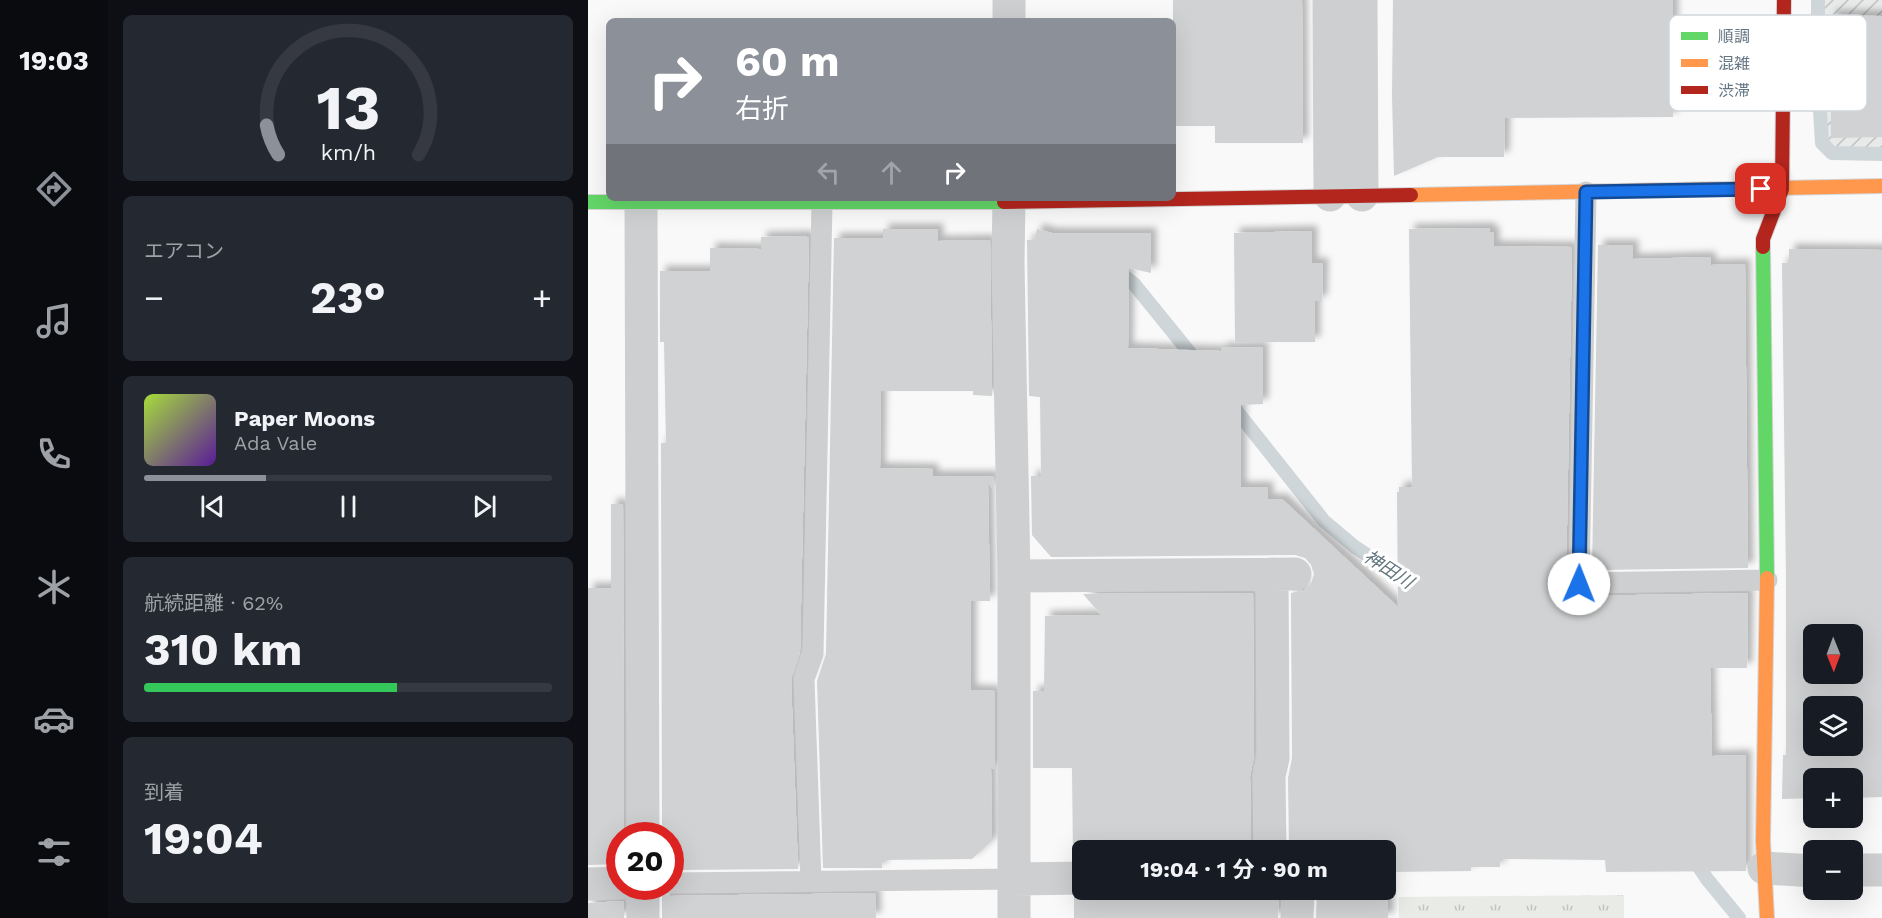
<!DOCTYPE html>
<html lang="ja">
<head>
<meta charset="utf-8">
<style>
	body { margin:0; font-family:"Work Sans","Noto Sans JP",sans-serif; background:#242831; color:#f1f3f6; height:100vh; display:flex; flex-direction:column; font-size:22px; white-space:nowrap }
	* { box-sizing:border-box; margin:0 }
	p { font-size:20px; color:#9ea1a6 }
	.icon { flex:none; width:33px; height:33px; fill:none; stroke:currentColor; stroke-width:2; stroke-linecap:round; stroke-linejoin:round }
	.map { position:relative; flex:1; overflow:hidden }
	.panel { display:flex; flex-direction:column; gap:15px; padding:15px; background:#0d0f14; width:480px }
	.panel>* { flex:none }
	.guide { position:absolute; left:18px; top:18px; width:570px; height:183px; border-radius:9px; box-shadow:0 6px 24px #0002; background:#8c9099; color:#fff; overflow:hidden }
	.needle { width:39px; rotate:179deg }
	.fabs { position:absolute; left:1215px; top:624px; display:grid; gap:12px }
	.fabs a { display:grid; place-items:center; width:60px; height:60px; border-radius:9px; background:#171b24; box-shadow:0 6px 24px #0002; font-size:30px }
	.speed { position:absolute; left:18px; top:822px; display:flex; gap:12px; font-size:30px; font-weight:700; text-align:center }
	.speed>* { display:grid; place-content:center; width:78px; height:78px; border-radius:50%; background:#171b24; box-shadow:0 6px 24px #0002; line-height:1 }
	.speed .limit { border:9px solid #d22; background:#fff; color:#111 }
	.pin { position:absolute; display:grid; place-items:center; width:51px; height:51px; color:#fff; margin:-26px; border-radius:12px; box-shadow:0 3px 9px #0006 }
	.me { position:absolute; width:66px; margin:-33px; rotate:1deg; stroke-linejoin:round; filter:drop-shadow(0 0 4px #0008) }
	.turn { display:flex; align-items:center; gap:21px; height:126px; padding:0 30px; font-size:27px }
	.turn .icon { width:78px; height:78px; stroke-width:2.5 }
	.turn b { display:block; font-size:42px; line-height:51px }
	.lanes { display:flex; align-items:center; height:57px; padding:0 30px; background:#0003; justify-content:center; gap:30px; direction:ltr }
	.lanes .off { opacity:.35 }
	.big { font-size:45px; font-weight:700; line-height:1.1 }
	.panel .card { flex:1; display:flex; flex-direction:column; justify-content:center; gap:9px; min-width:0; padding:0 21px; border-radius:9px; background:#242831 }
	.panel .dial { align-items:center; gap:0 }
	.dial svg { height:156px; overflow:visible; fill:none; stroke:#363941; stroke-width:7; stroke-linecap:round; text-anchor:middle }
	.dial text { fill:#f1f3f6; stroke:none }
	.song { display:flex; align-items:center; gap:18px }
	.cover { width:72px; height:72px; border-radius:9px; background:linear-gradient(135deg,hsl(80 70% 55%),hsl(270 70% 35%)) }
	.played { height:6px; border-radius:3px; background:linear-gradient(90deg,#8c9099 30%,#363941 30%) }
	.keys { display:flex; justify-content:space-around; direction:ltr }
	.heat { display:flex; justify-content:space-between; align-items:center; font-size:33px; direction:ltr }
	.charge { height:9px; border-radius:4px; background:linear-gradient(90deg,#34c759 62%,#363941 0) }
	.trip { position:absolute; left:484px; top:840px; width:324px; height:60px; border-radius:9px; background:#171b24; box-shadow:0 6px 24px #0002; font-weight:700; line-height:60px; text-align:center }
	main { display:flex; flex:1; min-height:0 }
	.menu { display:flex; flex-direction:column; width:108px; justify-content:space-around; align-items:center; background:#090b0e; color:#9ea1a6 }
	.menu .icon { width:42px; height:42px }
	.menu .current { color:#8c9099 }
	.menu b { font-size:27px; color:#f1f3f6 }
	.map>svg:first-child { display:block }
	.industrial { fill:url(#industrial-furrows) }
	.grass { fill:url(#grass-tufts) }
	.lines { fill:none; stroke-linecap:round; stroke-linejoin:round }
	.stream { stroke:#ced6d9; stroke-width:14 }
	.building { fill:#d0d2d3; fill-rule:evenodd; filter:url(#shadow) }
	.fast-casing { stroke:#d5d6d7; stroke-width:16 }
	.slow-casing { stroke:#d5d6d7; stroke-width:16 }
	.jam-casing { stroke:#d5d6d7; stroke-width:16 }
	.lane { stroke:#cecfd0; stroke-width:21 }
	.street { stroke:#cecfd0; stroke-width:33 }
	.fast { stroke:#63d668; stroke-width:14 }
	.slow { stroke:#ff974d; stroke-width:14 }
	.jam { stroke:#b3261e; stroke-width:14 }
	.route-casing { stroke:#114b97; stroke-width:15 }
	.route { stroke:#1a73e8; stroke-width:10 }
	.labels { text-anchor:middle; dominant-baseline:central; stroke-width:6; stroke-linejoin:round; paint-order:stroke }
	.water-label { font-size:18px; font-style:italic; fill:#60757c; stroke:#fff }
	.key { fill:#fff; stroke:#d1d6da; stroke-width:1.5 }
	.key-label { font-size:16px; fill:#657683 }
</style>
</head>
<body>
<main>
<nav class="menu">
<b>19:03</b>
<svg class="icon current" aria-label="directions" viewBox="0 0 24 24"><path d="M12 3l9 9-9 9-9-9zM9 14v-3h6M13 9l2 2-2 2"/></svg>
<svg class="icon" aria-label="music" viewBox="0 0 24 24"><path d="M9 18V5l10-2v13"/><circle cx="6" cy="18" r="3"/><circle cx="16" cy="16" r="3"/></svg>
<svg class="icon" aria-label="phone" viewBox="0 0 24 24"><path d="M5 4h4l2 5-3 2q2 4 5 5l2-3 5 2v4C11 20 4 13 5 4z"/></svg>
<svg class="icon" aria-label="climate" viewBox="0 0 24 24"><path d="M12 3v18M4 7l16 10M4 17L20 7"/></svg>
<svg class="icon" aria-label="car" viewBox="0 0 24 24"><path d="M5 17H2v-5l4-1 3-4h7l3 4 3 1v5h-3M9 17h6M6 11h13"/><circle cx="7" cy="17" r="2"/><circle cx="17" cy="17" r="2"/></svg>
<svg class="icon" aria-label="filters" viewBox="0 0 24 24"><path d="M4 7h16M4 17h16"/><circle cx="9" cy="7" r="2"/><circle cx="15" cy="17" r="2"/></svg>
</nav>
<section class="panel">
<div class="card dial"><svg viewBox="0 0 100 80">
<path d="M14 69A42 42 0 1 1 86 69"/>
<path d="M14 69A42 42 0 0 1 8 54" stroke="#8c9099"/>
<text x="50" y="56" font-size="32" font-weight="700">13</text>
<text x="50" y="72" font-size="11">km/h</text>
</svg></div>
<div class="card"><p>エアコン</p>
<div class="heat"><a>−</a><b class="big">23°</b><a>+</a></div>
</div>
<div class="card">
<div class="song"><i class="cover"></i><div><b>Paper Moons</b><p>Ada Vale</p></div></div>
<div class="played"></div>
<div class="keys"><svg class="icon" aria-label="previous" viewBox="0 0 24 24"><path d="M18 5L8 12l10 7zM5 5v14"/></svg><svg class="icon" aria-label="pause" viewBox="0 0 24 24"><path d="M8 5v14M16 5v14"/></svg><svg class="icon" aria-label="next" viewBox="0 0 24 24"><path d="M6 5l10 7-10 7zM19 5v14"/></svg></div>
</div>
<div class="card"><p>航続距離 · 62%</p><b class="big">310 km</b><div class="charge"></div></div>
<div class="card"><p>到着</p><b class="big">19:04</b></div>
</section>
<div class="map">
<svg width="1294" height="918" viewBox="0 0 1294 918">
	<defs>
		<pattern id="industrial-furrows" width="10" height="10" patternUnits="userSpaceOnUse" patternTransform="scale(1.5)"><rect width="10" height="10" fill="#e8e9e9"/><path d="M-1 1l2-2M0 10L10 0M9 11l2-2" fill="none" stroke="#c0c1c2"/></pattern>
		<pattern id="grass-tufts" width="24" height="20" patternUnits="userSpaceOnUse" patternTransform="scale(1.5)"><rect width="24" height="20" fill="#e8ebe6"/><path d="M3 7l-1-3M5 7V3M7 7l1-3M15 17l-1-3M17 17v-4M19 17l1-3" fill="none" stroke="#c0c3c0"/></pattern>
		<filter id="shadow"><feDropShadow dx="5.5" dy="-5.5" stdDeviation="3" flood-color="#0004"/></filter>
	</defs>
	<rect width="100%" height="100%" fill="#f9f9f9"/>
	<!-- industrial -->
	<path class="industrial" d="M 1237,0 L 1294,0 L 1294,147 L 1249,147 L 1241,141 L 1239,137 Z"/>
	<!-- grass -->
	<path class="grass" d="M 1036,895 L 1036,918 L 811,918 L 811,897 Z"/>
	<g class="lines">
		<!-- stream -->
		<path class="stream" d="M 1230,0 L 1230,77 L 1234,143 L 1244,153 L 1294,154
			M 526,274 L 536,276 L 546,284 L 610,363
			M 643,404 L 736,521 L 767,547 L 825,585
			M 1105,858 L 1119,879 L 1151,918"/>
	</g>
	<!-- building -->
	<path class="building" d="M 585,0 L 714,0 L 715,143 L 627,143 L 627,126 L 585,126 Z
		M 805,0 L 1085,0 L 1085,117 L 917,118 L 916,157 L 850,157 L 806,176 L 804,95 Z
		M 1243,15 L 1294,16 L 1294,137 L 1243,138 Z
		M 902,228 L 902,232 L 906,232 L 906,246 L 984,247 L 978,583 L 980,590 L 985,594 L 991,596 L 1160,593 L 1159,668 L 1122,668 L 1124,756 L 1158,755 L 1158,871 L 1018,872 L 1017,860 L 912,859 L 912,867 L 883,867 L 883,871 L 800,872 L 800,918 L 728,918 L 729,890 L 798,890 L 798,850 L 701,850 L 700,778 L 704,758 L 703,593 L 716,590 L 723,584 L 726,574 L 723,565 L 717,558 L 707,555 L 463,557 L 444,535 L 443,476 L 453,476 L 452,397 L 441,396 L 439,240 L 446,240 L 449,229 L 464,233 L 563,233 L 563,273 L 541,268 L 540,348 L 633,351 L 633,348 L 675,347 L 675,404 L 653,405 L 653,487 L 680,487 L 680,499 L 694,499 L 810,607 L 809,492 L 811,492 L 811,487 L 824,487 L 821,229 Z
		M 295,229 L 350,229 L 350,241 L 402,240 L 404,396 L 385,395 L 385,391 L 293,391 L 292,468 L 345,469 L 345,476 L 405,476 L 406,490 L 400,484 L 402,601 L 383,601 L 383,690 L 407,691 L 407,769 L 403,769 L 404,841 L 384,859 L 294,860 L 294,868 L 235,868 L 229,681 L 238,654 L 246,238 L 295,238 Z
		M 724,231 L 724,263 L 735,263 L 734,301 L 727,301 L 727,342 L 647,342 L 646,233 Z
		M 217,236 L 221,238 L 212,652 L 203,679 L 210,869 L 82,870 L 82,836 L 74,836 L 73,443 L 78,443 L 76,342 L 72,342 L 72,271 L 122,271 L 122,248 L 173,249 L 173,237 Z
		M 1010,245 L 1045,245 L 1045,259 L 1122,257 L 1123,265 L 1157,264 L 1160,568 L 1004,570 Z
		M 1201,249 L 1294,250 L 1294,797 L 1264,798 L 1264,778 L 1226,778 L 1226,798 L 1194,799 L 1195,755 L 1198,755 L 1198,580 L 1194,263 L 1201,263 ZM 1226,634 L 1264,634 L 1264,674 L 1226,674 ZM 1226,706 L 1264,706 L 1264,746 L 1226,746 Z
		M 23,504 L 35,504 L 36,836 L 32,836 L 32,864 L 0,865 L 0,588 L 23,588 Z
		M 665,593 L 666,756 L 662,776 L 663,850 L 495,850 L 495,859 L 485,859 L 484,768 L 445,768 L 445,691 L 456,691 L 457,616 L 513,615 L 495,594 Z
		M 509,890 L 691,890 L 690,918 L 486,918 L 486,897 L 504,894 Z
		M 74,892 L 82,896 L 287,893 L 288,918 L 74,918 Z
		M 36,901 L 36,918 L 0,918 L 0,903 Z"/>
	<g class="lines">
		<defs>
			<path id="fast" d="M 0,202 L 416,202
				M 1175,247 L 1179,578"/>
			<path id="slow" d="M 823,195 L 1294,186
				M 1179,578 L 1175,841 L 1179,918"/>
			<path id="jam" d="M 416,202 L 823,195
				M 1175,247 L 1175,239 L 1194,189 L 1196,0"/>
		</defs>
		<!-- fast casing -->
		<use href="#fast" class="fast-casing"/>
		<!-- slow casing -->
		<use href="#slow" class="slow-casing"/>
		<!-- jam casing -->
		<use href="#jam" class="jam-casing"/>
		<!-- lane -->
		<path class="lane" d="M 998,192 L 991,583 L 1179,580
			M 223,881 L 216,679 L 225,654 L 234,202
			M 82,883 L 427,879"/>
		<!-- street -->
		<path class="street" d="M 421,0 L 421,21
			M 741,0 L 742,195
			M 773,0 L 774,195
			M 421,198 L 420,263 L 426,576 L 426,918
			M 53,202 L 55,836
			M 426,576 L 707,574
			M 682,850 L 681,776 L 685,758 L 684,574
			M 1176,868 L 1226,871
			M 1264,870 L 1294,870
			M 427,879 L 495,878
			M 0,884 L 32,883
			M 55,918 L 55,886
			M 709,918 L 710,890"/>
		<!-- fast -->
		<use href="#fast" class="fast"/>
		<!-- slow -->
		<use href="#slow" class="slow"/>
		<!-- jam -->
		<use href="#jam" class="jam"/>
	</g>
	<g class="lines">
		<defs>
			<path id="route" d="M 991,584 L 998,192 L 1173,189"/>
		</defs>
		<!-- route casing -->
		<use href="#route" class="route-casing"/>
		<!-- route -->
		<use href="#route" class="route"/>
	</g>
	<g class="labels">
		<!-- water labels -->
		<g class="water-label">
			<text transform="translate(801 569) rotate(33)">神田川</text>
		</g>
	</g>
	<!-- legend -->
	<rect x="1081" y="15" width="198" height="96" rx="9" class="key"/>
	<rect x="1093" y="32" width="27" height="8" fill="#63d668"/>
	<rect x="1093" y="59" width="27" height="8" fill="#ff974d"/>
	<rect x="1093" y="86" width="27" height="8" fill="#b3261e"/>
	<g class="key-label">
		<text x="1130" y="42">順調</text>
		<text x="1130" y="69">混雑</text>
		<text x="1130" y="96">渋滞</text>
	</g>
</svg>
<div class="fabs">
<a><svg class="needle" viewBox="-14 -14 28 28"><path d="M0-13l5 13h-10z" fill="#e53935"/><path d="M0 13l5-13h-10z" fill="#9ea1a6"/></svg></a>
<a><svg class="icon" aria-label="layers" viewBox="0 0 24 24"><path d="M12 4l9 5-9 5-9-5zM3 14l9 5 9-5"/></svg></a>
<a>+</a>
<a>−</a>
</div>
<div class="speed"><div class="limit">20</div></div>
<div class="pin" style="left:1173px;top:189px;background:#d93025"><svg class="icon" aria-label="arrive" viewBox="0 0 24 24"><path d="M6 21V4h12l-3 4 3 4H6"/></svg></div>
<svg class="me" style="left:991px;top:584px" viewBox="-20 -20 40 40"><circle r="19" fill="#fff"/><path d="M0-13L10 11 0 6-10 11z" fill="#1a73e8"/></svg>
<div class="trip">19:04 · 1 分 · 90 m</div>
<div class="guide">
<div class="turn"><svg class="icon" aria-label="right" viewBox="0 0 24 24"><path d="M7 20v-9h11M14 6l5 5-5 5"/></svg><div><b>60 m</b>右折</div></div>
<div class="lanes"><svg class="icon off" aria-label="left" viewBox="0 0 24 24"><path d="M17 20v-9H6M10 6l-5 5 5 5"/></svg><svg class="icon off" aria-label="ahead" viewBox="0 0 24 24"><path d="M12 20V5M6 11l6-6 6 6"/></svg><svg class="icon" aria-label="right" viewBox="0 0 24 24"><path d="M7 20v-9h11M14 6l5 5-5 5"/></svg></div>
</div>
</div>
</main>
</body>
</html>
